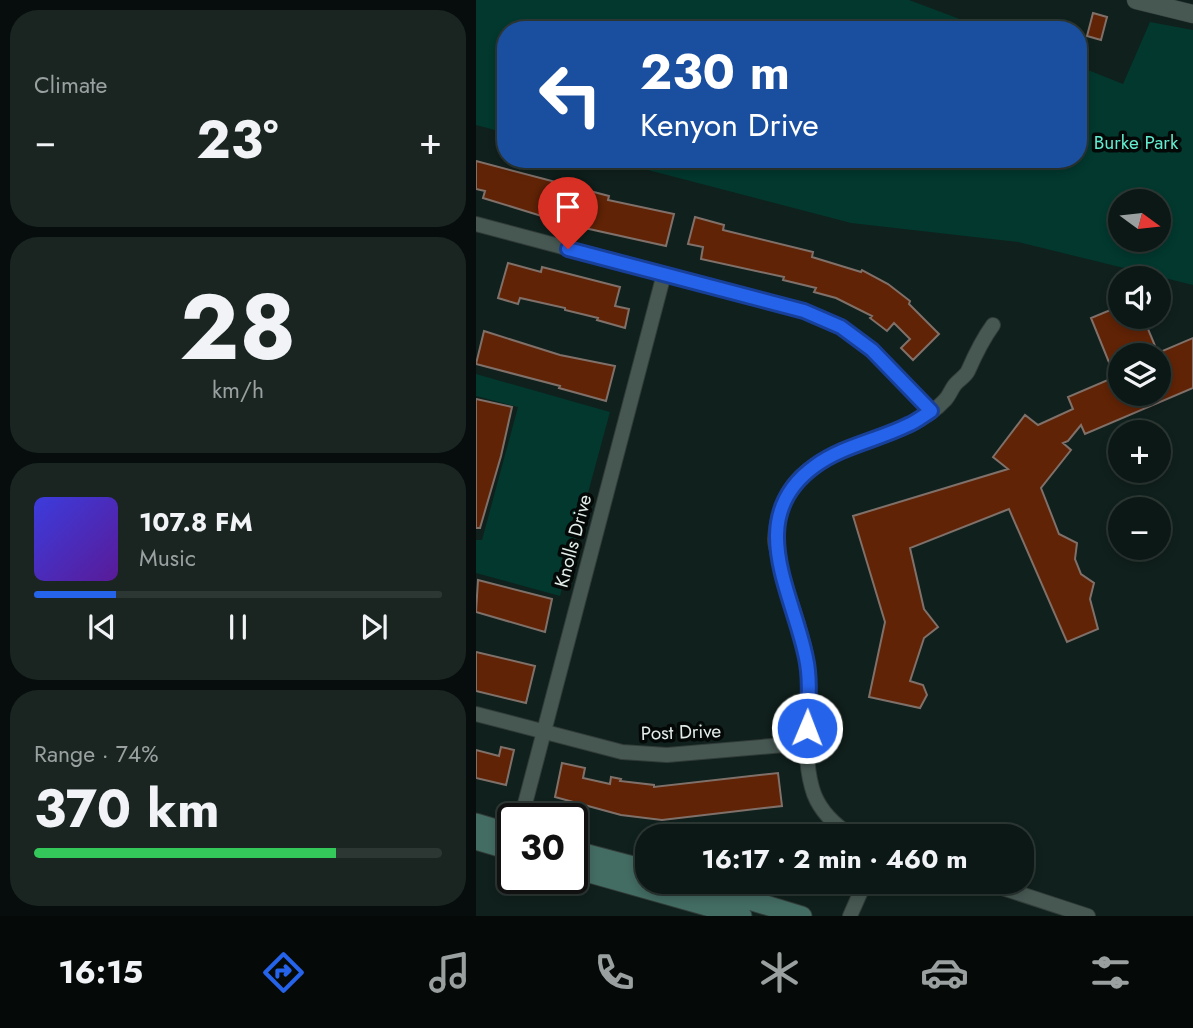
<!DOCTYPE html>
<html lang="en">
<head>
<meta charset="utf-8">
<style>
	body { margin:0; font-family:Jost,sans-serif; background:#1a2522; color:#f1f3f6; height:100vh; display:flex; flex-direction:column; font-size:26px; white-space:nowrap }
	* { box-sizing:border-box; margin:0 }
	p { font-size:23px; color:#9aa0a0 }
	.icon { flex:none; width:38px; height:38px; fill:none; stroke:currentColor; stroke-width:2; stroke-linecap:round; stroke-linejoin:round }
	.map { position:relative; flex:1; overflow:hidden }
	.side { display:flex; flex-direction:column; gap:10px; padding:10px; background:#070d0c; width:476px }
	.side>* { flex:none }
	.top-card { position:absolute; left:21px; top:21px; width:590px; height:147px; border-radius:28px; box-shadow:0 4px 10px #0003,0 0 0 2px #2c3734; background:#1a4fa0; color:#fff; overflow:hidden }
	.needle { width:46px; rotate:105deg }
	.buttons { position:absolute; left:632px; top:189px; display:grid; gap:14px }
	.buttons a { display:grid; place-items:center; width:63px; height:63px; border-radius:50%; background:#0c1815; box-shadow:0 4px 10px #0003,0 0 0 2px #2c3734; font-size:35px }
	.speed { position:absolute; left:21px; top:803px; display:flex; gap:14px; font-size:35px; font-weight:700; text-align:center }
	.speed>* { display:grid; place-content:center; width:91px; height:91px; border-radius:50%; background:#0c1815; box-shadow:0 4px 10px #0003,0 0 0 2px #2c3734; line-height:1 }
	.speed .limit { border:4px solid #111; border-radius:10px; background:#fff; color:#111 }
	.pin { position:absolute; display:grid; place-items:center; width:60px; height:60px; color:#fff; margin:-72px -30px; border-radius:50% 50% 50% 0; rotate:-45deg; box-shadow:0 0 7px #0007 }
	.pin .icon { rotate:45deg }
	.me { position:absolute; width:77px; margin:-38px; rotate:1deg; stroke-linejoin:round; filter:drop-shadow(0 0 5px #0008) }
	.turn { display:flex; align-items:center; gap:24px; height:147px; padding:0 28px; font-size:32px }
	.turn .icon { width:91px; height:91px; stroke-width:2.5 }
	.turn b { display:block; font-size:49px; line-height:60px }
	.big { font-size:52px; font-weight:700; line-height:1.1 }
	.side .card { flex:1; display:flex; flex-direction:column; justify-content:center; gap:10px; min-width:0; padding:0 24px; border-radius:28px; background:#1a2522 }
	.side .dial { align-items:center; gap:0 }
	.dial b { font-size:91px; line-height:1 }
	.song { display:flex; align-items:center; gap:21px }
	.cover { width:84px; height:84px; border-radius:10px; background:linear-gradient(135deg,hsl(240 70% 55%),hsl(270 70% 35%)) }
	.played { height:7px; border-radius:4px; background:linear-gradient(90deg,#2563eb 20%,#2c3734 20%) }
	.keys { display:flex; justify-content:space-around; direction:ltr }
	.heat { display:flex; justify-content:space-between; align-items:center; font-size:38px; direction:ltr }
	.charge { height:10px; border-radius:5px; background:linear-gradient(90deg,#34c759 74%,#2c3734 0) }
	.trip { position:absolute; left:159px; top:824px; width:399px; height:70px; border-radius:28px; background:#0c1815; box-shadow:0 4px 10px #0003,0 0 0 2px #2c3734; font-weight:700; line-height:70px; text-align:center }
	.menu { display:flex; height:112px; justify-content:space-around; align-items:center; background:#050a08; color:#9aa0a0 }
	.menu .icon { width:49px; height:49px }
	.menu .selected { color:#2563eb }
	.menu b { font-size:32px; color:#f1f3f6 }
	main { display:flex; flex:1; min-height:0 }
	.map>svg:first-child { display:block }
	.green { fill:#02382e; fill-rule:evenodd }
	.building { fill:#602306; stroke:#80706a; stroke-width:2; fill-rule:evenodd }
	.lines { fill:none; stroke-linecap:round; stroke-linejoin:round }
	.minor-casing { stroke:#323c39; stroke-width:16 }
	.tertiary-casing { stroke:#323c39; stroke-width:19 }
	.secondary-casing { stroke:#323c39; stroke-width:21 }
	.minor { stroke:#475853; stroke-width:14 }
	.tertiary { stroke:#475853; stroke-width:18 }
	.secondary { stroke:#436c62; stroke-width:19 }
	.route-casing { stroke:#184099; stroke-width:18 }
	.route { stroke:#2563eb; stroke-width:12 }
	.labels { text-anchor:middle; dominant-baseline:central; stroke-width:7; stroke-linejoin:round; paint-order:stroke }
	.park-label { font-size:19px; fill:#63eccf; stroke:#040807 }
	.street-label { font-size:19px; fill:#e3edea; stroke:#040807 }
</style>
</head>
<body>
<main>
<section class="side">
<div class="card"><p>Climate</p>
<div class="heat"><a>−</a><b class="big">23°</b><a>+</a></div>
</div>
<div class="card dial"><b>28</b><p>km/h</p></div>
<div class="card">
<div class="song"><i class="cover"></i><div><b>107.8 FM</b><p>Music</p></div></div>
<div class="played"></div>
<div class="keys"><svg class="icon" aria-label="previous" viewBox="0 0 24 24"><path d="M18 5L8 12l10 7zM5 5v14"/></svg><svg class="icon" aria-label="pause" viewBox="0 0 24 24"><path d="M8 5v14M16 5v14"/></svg><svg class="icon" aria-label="next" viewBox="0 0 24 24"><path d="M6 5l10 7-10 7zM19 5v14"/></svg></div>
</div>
<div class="card"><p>Range · 74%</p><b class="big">370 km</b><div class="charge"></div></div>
</section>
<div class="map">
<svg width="717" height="916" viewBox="0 0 717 916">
	<rect width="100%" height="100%" fill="#10201c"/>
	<!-- green -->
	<path class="green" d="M 0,0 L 433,0 L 513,30 L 30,30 L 30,133 L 0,125 Z
		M 674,22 L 717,30 L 717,285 L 542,242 L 375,223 L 130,159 L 602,159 L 602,66 L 647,84 ZM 644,201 L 682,201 L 682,240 L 644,240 Z
		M 0,374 L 134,412 L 84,596 L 0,573 L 0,540 L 6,540 L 42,407 L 0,396 Z"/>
	<!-- building -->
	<path class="building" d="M 617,13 L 631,17 L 625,40 L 611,36 Z
		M 0,161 L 133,196 L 132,200 L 198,214 L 190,246 L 68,219 L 69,217 L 7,198 L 9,191 L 0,189 Z
		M 219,217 L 248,225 L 247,230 L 337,252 L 336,257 L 385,272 L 386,270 L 412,284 L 434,301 L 433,304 L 463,334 L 437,360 L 425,348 L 434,339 L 418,323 L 411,331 L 394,318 L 396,316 L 360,298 L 338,292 L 340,288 L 307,280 L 308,277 L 225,259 L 227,247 L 212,244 Z
		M 32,263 L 65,272 L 66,267 L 144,287 L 139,306 L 153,309 L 149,328 L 121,320 L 122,318 L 89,310 L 89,308 L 44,298 L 42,304 L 22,298 Z
		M 644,306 L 644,317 L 667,317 L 682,353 L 717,338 L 717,388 L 609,434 L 605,425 L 592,441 L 587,443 L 595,450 L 565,488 L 583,534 L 601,543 L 599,559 L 605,574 L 618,583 L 614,599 L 622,629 L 591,642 L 533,509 L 434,548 L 448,609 L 462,627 L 448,638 L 434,681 L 447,685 L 451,695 L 444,708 L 393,697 L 409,622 L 377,516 L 532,469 L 517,457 L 549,415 L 562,425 L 597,409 L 592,397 L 639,377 L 615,318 ZM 644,355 L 682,355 L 682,394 L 644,394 Z
		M 8,331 L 84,355 L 139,366 L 130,401 L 83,388 L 84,386 L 0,364 Z
		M 0,399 L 36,407 L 25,456 L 4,528 L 0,528 Z
		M 2,580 L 76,599 L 69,632 L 0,612 Z
		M 0,652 L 59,666 L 50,703 L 0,691 Z
		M 25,747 L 38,750 L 30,785 L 0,778 L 0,750 L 23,756 Z
		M 86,763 L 109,768 L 107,778 L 134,784 L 135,777 L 145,779 L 144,781 L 178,785 L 178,787 L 302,773 L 306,806 L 186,820 L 145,815 L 79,797 Z"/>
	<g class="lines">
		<defs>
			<path id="minor" d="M 0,224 L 328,311 L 365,327 L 396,350 L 455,411
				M 0,714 L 146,752 L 191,755 L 331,743
				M 45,819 L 188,274
				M 376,836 C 360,826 345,812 338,794 C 323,751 337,705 331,662 C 326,627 310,594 303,560 C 302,553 299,546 299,539 C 300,522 307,498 318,484 C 355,438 430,443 469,400 C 473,396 475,390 478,386 C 481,381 489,377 492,371 C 499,355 506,340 517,325
				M 508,882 L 612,916
				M 374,916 L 389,882"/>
			<path id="tertiary" d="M 660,0 L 717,14"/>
			<path id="secondary" d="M 0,823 L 37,834
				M 0,840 L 37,851
				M 96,850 L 172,870
				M 96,868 L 266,916
				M 214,882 L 326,916"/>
		</defs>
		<!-- minor casing -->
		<use href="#minor" class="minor-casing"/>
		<!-- tertiary casing -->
		<use href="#tertiary" class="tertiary-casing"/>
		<!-- secondary casing -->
		<use href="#secondary" class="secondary-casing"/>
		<!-- minor -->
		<use href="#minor" class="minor"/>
		<!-- tertiary -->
		<use href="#tertiary" class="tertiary"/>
		<!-- secondary -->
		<use href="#secondary" class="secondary"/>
	</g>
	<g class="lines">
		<defs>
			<path id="route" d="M 92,249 L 328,311 L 365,327 L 396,350 L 455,411 C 447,416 440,422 432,425 C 402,440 366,446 339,466 C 267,518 317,592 330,658 C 335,681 332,705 331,728"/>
		</defs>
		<!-- route casing -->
		<use href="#route" class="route-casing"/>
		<!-- route -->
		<use href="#route" class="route"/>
	</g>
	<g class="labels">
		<!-- park labels -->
		<g class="park-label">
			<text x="660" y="142">Burke Park</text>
		</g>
		<!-- street labels -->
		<g class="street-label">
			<text transform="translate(97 541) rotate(-75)">Knolls Drive</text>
			<text transform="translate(205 732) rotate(-2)">Post Drive</text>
		</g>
	</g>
</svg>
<div class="buttons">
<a><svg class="needle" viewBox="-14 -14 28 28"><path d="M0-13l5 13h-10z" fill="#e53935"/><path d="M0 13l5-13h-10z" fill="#9aa0a0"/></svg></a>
<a><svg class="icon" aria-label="sound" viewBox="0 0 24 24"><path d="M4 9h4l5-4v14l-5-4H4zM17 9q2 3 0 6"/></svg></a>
<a><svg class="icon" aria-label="layers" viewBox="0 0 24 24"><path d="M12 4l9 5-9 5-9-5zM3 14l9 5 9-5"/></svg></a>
<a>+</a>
<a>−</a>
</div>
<div class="speed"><div class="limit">30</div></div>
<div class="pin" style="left:92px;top:249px;background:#d93025"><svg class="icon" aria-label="arrive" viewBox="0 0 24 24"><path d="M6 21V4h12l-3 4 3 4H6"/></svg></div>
<svg class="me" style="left:331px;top:728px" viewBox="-20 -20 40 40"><circle r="17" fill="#2563eb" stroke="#fff" stroke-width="3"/><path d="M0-11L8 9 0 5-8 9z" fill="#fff"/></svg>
<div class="trip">16:17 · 2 min · 460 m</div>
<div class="top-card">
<div class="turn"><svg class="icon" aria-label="left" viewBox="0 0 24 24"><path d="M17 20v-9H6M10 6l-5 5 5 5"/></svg><div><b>230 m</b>Kenyon Drive</div></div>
</div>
</div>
</main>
<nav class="menu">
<b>16:15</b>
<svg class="icon selected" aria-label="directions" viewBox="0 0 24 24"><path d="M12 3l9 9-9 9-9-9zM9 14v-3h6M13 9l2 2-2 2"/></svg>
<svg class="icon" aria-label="music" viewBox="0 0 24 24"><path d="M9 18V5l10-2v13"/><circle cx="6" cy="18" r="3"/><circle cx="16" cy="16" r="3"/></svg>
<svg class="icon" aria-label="phone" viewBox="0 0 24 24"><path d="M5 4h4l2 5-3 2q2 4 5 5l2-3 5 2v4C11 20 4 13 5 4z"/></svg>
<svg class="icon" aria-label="climate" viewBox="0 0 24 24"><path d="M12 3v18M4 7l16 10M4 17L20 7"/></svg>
<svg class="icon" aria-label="car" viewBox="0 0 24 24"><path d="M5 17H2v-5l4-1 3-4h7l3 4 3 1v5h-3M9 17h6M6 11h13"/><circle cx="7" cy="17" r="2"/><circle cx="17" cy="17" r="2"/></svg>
<svg class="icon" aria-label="filters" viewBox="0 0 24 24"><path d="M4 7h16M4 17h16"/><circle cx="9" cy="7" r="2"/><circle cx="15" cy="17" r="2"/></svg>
</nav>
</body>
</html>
